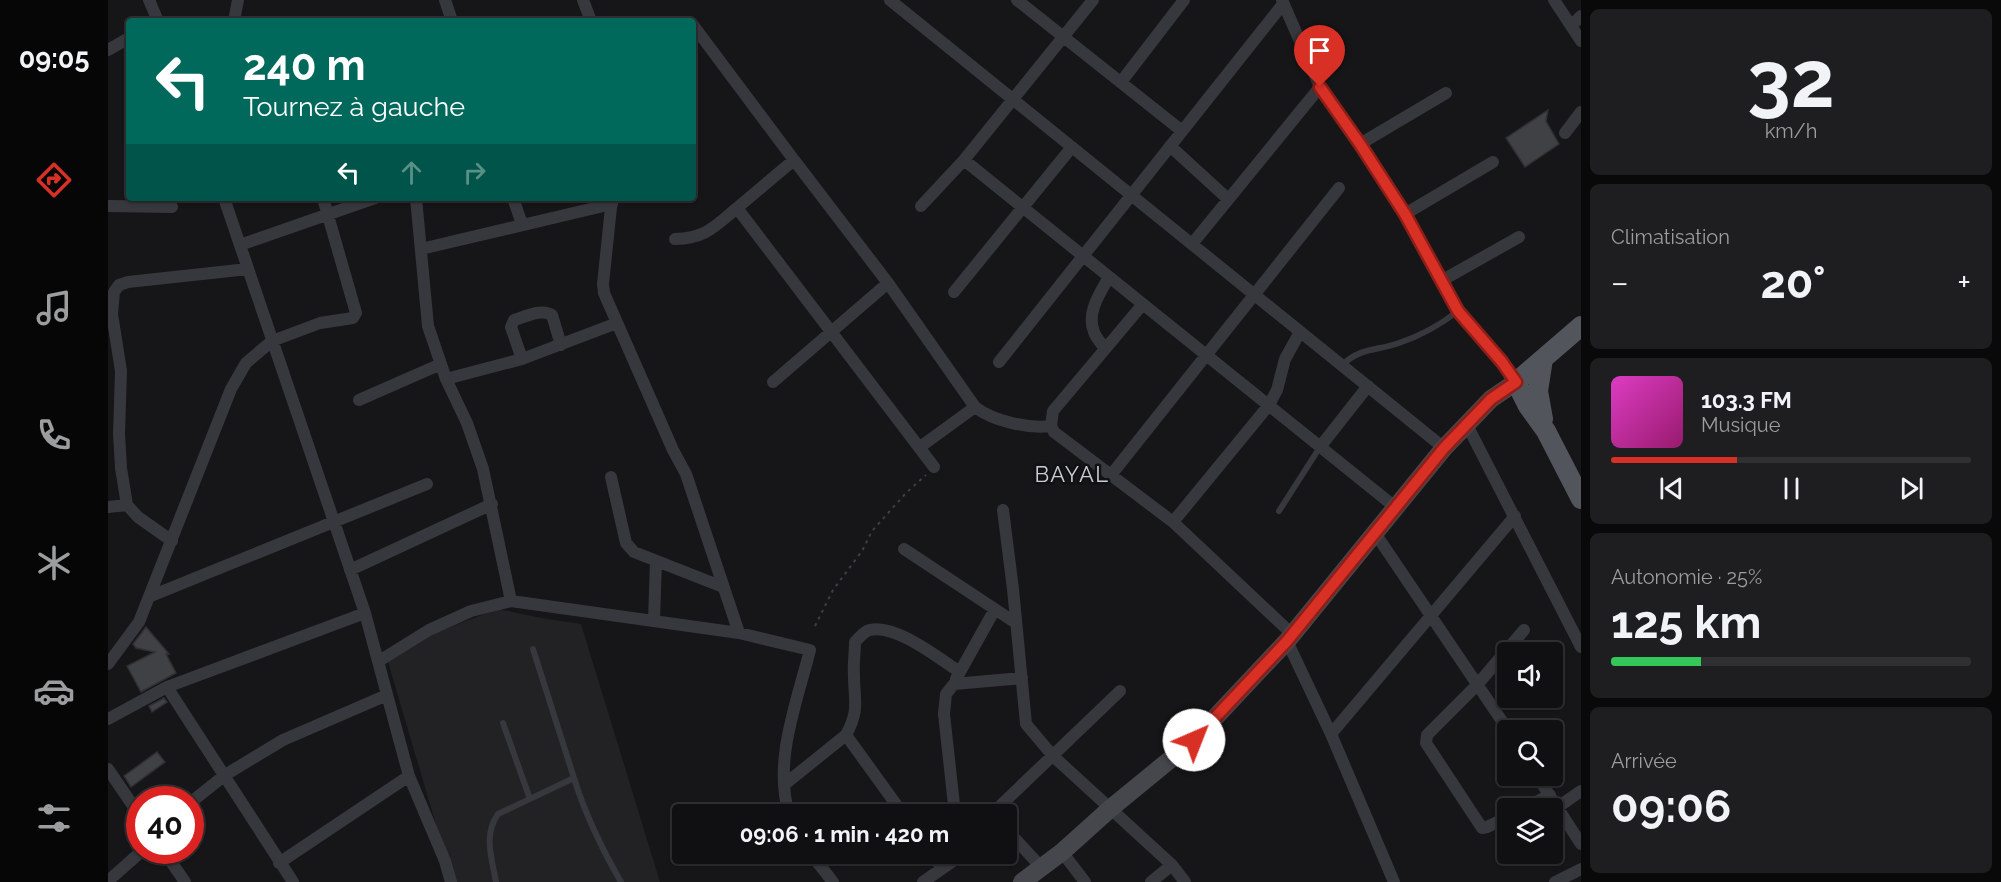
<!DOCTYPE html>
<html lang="fr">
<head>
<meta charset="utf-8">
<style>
	body { margin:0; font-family:Raleway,sans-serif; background:#1e1e20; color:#f1f3f6; height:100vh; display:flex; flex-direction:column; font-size:22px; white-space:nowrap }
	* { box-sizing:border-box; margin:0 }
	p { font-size:20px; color:#9c9d9f }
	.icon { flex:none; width:33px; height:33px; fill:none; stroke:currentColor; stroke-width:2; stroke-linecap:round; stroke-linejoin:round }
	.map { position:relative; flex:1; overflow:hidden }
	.panel { display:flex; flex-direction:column; gap:9px; padding:9px; background:#09090a; width:420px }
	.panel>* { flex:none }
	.top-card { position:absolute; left:18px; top:18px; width:570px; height:183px; border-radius:6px; box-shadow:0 2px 4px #0004,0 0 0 2px #303032; background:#00695c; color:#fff; overflow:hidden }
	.buttons { position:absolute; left:1389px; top:642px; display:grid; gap:12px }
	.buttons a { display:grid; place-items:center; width:66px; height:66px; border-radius:6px; background:#101012; box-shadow:0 2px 4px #0004,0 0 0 2px #303032; font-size:30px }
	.speed { position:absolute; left:18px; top:786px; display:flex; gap:12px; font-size:30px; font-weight:700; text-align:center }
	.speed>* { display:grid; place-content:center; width:78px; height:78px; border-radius:50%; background:#101012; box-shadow:0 2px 4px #0004,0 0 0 2px #303032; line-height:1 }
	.speed .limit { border:9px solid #d22; background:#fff; color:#111 }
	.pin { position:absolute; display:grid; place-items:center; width:51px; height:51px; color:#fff; margin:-62px -26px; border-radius:50% 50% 50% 0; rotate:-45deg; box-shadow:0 0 6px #0007 }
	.pin .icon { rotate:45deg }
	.me { position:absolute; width:66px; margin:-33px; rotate:44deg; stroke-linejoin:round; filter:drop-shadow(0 0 4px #0008) }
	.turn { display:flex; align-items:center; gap:21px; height:126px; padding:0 18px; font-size:27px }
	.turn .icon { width:78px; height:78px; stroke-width:2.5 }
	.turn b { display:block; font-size:42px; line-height:51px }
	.lanes { display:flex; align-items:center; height:57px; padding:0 18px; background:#0003; justify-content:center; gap:30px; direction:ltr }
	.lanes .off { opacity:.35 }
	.big { font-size:45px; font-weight:700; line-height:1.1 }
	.panel .widget { flex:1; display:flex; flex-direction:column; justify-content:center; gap:9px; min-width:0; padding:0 21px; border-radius:9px; background:#1e1e20 }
	.panel .dial { align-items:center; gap:0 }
	.dial b { font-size:78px; line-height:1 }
	.song { display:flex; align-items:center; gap:18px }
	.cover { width:72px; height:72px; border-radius:9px; background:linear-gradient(135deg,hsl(310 70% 55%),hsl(320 70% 35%)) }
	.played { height:6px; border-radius:3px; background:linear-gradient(90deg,#d93025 35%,#303032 35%) }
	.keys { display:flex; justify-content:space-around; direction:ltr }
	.heat { display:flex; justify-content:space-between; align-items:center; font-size:33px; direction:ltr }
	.charge { height:9px; border-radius:4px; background:linear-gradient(90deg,#34c759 25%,#303032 0) }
	.trip { position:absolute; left:564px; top:804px; width:345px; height:60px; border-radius:6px; background:#101012; box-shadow:0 2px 4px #0004,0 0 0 2px #303032; font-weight:700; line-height:60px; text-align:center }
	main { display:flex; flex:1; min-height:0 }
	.dock { display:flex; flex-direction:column; width:108px; justify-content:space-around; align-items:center; background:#060607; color:#9c9d9f }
	.dock .icon { width:42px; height:42px }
	.dock .selected { color:#d93025 }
	.dock b { font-size:27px; color:#f1f3f6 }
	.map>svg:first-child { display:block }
	.built { fill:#222225 }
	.building { fill:#404145; stroke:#303034; stroke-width:1.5 }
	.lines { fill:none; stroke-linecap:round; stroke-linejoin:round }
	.path { stroke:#3d3f44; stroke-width:2; stroke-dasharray:3 4.5; stroke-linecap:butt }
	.lane { stroke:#37383d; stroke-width:6 }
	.street { stroke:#37383d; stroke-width:12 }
	.secondary { stroke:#45474d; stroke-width:18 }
	.primary { stroke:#53555c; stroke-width:20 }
	.route-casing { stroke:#8d1f18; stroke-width:15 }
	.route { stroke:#d93025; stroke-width:10 }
	.labels { text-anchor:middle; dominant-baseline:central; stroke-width:5; stroke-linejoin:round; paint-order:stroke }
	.neighbourhood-label { font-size:22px; letter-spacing:1.5px; fill:#c9ccd4; stroke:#111113 }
</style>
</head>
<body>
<main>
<nav class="dock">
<b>09:05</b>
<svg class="icon selected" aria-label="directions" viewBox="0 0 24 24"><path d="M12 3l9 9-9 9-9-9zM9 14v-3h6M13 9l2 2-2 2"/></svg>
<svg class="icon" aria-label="music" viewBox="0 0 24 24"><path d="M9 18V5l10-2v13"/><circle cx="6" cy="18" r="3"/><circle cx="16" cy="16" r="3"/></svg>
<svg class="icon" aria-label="phone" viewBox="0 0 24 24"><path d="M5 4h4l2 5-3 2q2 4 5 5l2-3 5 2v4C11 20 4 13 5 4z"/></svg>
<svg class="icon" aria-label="climate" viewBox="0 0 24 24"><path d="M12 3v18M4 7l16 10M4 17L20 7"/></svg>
<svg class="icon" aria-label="car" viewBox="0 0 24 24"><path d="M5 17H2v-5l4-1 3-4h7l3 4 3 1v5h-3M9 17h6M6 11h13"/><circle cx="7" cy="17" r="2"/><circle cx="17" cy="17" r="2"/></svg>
<svg class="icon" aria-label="filters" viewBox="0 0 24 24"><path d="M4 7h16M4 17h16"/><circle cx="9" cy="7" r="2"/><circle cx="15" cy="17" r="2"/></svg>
</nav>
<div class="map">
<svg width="1473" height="882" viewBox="0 0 1473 882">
	<rect width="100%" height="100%" fill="#161618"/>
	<!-- built -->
	<path class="built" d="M 390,609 L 433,618 L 473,624 L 552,882 L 345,882 L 280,662 L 329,632 Z"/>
	<!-- building -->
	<path class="building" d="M 1440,110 L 1438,121 L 1451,144 L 1417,167 L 1398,138 Z
		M 38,627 L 61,654 L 58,654 L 68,673 L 33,692 L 19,666 L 47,652 L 28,648 L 25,644 Z
		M 56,698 L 59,702 L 44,712 L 41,706 Z
		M 49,752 L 57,762 L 23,787 L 16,776 Z"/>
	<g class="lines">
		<!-- path -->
		<path class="path" d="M 707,626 L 725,590 L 754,551 L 764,531 L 798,493 L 818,475"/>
		<!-- lane -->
		<path class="lane" d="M 1234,365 C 1253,347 1269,351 1291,343 C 1312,336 1332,325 1350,311
			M 1171,511 L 1212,447
			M 395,723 L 422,799
			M 466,778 C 477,814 494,849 513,882
			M 388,882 C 384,859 375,835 390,814 L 466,778 L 425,649"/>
		<!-- street -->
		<path class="street" d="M 41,0 L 50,21
			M 337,0 L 344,21
			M 475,0 L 483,21
			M 782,0 L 1336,448
			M 909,0 L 1074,131
			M 1174,0 L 1212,87 L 1252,144 L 1297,214 L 1350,311 L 1394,362 L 1408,382
			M 1446,0 L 1473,41
			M 126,21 L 130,0
			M 585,25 L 686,160
			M 1463,26 L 1473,16
			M 0,50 L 21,38
			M 1013,82 L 1076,0
			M 1457,133 L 1473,112
			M 1252,144 L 1338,93
			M 1062,146 L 1120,199
			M 856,160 L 985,0
			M 116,198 L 257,613 L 301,776 L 337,861 L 343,882
			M 308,198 L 320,326 L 338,379 L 359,423 L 375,469 L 403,601
			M 405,198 L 414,224
			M 504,198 L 495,284 L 496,293 L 565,450 L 578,474 L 631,633
			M 0,206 L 64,207
			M 813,206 L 856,160 L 1287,507
			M 1297,214 L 1385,162
			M 567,239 C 598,238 606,227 629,208
			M 1084,244 L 1212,87
			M 132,245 L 267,198
			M 313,249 L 504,204
			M 1333,281 L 1411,237
			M 846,292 L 964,147
			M 997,349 C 994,344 988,338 986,332 C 978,313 992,293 1001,277
			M 414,359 L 403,327 L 406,320 C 417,317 433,308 444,315 L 453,345
			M 891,362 L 1175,4
			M 338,379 L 414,359 L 509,323
			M 665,382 L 780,283
			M 251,400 L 333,364
			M 1358,423 L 1473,647
			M 943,426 L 945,411 L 1035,304
			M 812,447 L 867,407
			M 1212,447 L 1260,386
			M 826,467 L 629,208 L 686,160 L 780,283 L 867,407 C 885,421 920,429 943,426 L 946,432 L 1065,522 L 1184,634
			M 1003,475 L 1231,188
			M 503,477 L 518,543 L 526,552 L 615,587
			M 0,507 L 19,505
			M 895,510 L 905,589 L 918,724 L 945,756 L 1064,865 L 1077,882
			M 1065,522 L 1161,405 L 1169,390 L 1177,359 L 1192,332
			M 1267,533 L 1400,730
			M 64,541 L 30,517 L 19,505 L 13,468 L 11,434 L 13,371 L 4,314 L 6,292 L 11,285 L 20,282 L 140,269
			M 796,549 L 908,623
			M 242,570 L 384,504
			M 43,596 L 319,484
			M 546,621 L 548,561
			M 1179,641 L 1223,734 L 1286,882
			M 271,661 L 321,630 L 363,611 L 403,601 L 631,633 L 702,650 C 689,702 665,761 681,814
			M 0,664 L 31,622 L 123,389 L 138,363 L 164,341 L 212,323 L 245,318 L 248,313 L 215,198
			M 848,679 L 887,609
			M 59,687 L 185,882
			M 0,719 L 59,687 L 257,613
			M 1223,734 L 1407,516
			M 738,735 L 795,814
			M 0,769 L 32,816
			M 1429,776 L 1473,844
			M 677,784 L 738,735 C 752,709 746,701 746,675 C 745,664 747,653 747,642 C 752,637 756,631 762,630 C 788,624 830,658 852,672
			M 82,803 L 117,775 L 175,740 L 279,695
			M 1450,807 L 1473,791
			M 1416,808 L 1442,795
			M 847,814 L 836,714 L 838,694 L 846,684 L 914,678
			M 889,814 L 892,806 L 1012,691
			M 1400,817 L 1379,827 L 1374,828 L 1318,743 L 1319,735 L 1369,685 L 1416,630
			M 898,829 L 934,868
			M 55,850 L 77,882
			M 954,852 L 977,882
			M 703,854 L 725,882
			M 823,854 L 834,868
			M 171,863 L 301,776
			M 0,881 L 35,850
			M 815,882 L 855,854
			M 1043,882 L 1064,865
			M 1447,882 L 1473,869"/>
		<!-- secondary -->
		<path class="secondary" d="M 914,882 L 954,852 L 1003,808 L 1086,740 L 1179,641 L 1336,448 L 1383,399 L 1408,382"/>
		<!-- primary -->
		<path class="primary" d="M 1473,326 L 1408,382 L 1420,406 L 1438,431 L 1473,499
			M 1435,359 L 1430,391 L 1435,419"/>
	</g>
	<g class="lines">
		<defs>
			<path id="route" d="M 1086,740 L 1179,641 L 1336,448 L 1383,399 L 1408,382 L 1394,362 L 1350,311 L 1297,214 L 1252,144 L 1212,87"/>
		</defs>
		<!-- route casing -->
		<use href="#route" class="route-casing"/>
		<!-- route -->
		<use href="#route" class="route"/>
	</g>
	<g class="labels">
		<!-- neighbourhood labels -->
		<g class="neighbourhood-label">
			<text x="964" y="474">BAYAL</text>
		</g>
	</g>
</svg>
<div class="buttons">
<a><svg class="icon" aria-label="sound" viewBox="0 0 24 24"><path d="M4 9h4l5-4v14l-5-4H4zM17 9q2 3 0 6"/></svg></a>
<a><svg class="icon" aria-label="search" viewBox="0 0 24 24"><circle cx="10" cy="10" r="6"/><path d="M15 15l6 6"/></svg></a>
<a><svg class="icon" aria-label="layers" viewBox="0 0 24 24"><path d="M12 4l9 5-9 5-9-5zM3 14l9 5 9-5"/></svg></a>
</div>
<div class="speed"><div class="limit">40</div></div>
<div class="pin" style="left:1212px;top:87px;background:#d93025"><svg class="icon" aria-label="arrive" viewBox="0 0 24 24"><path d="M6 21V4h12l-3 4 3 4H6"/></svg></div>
<svg class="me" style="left:1086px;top:740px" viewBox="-20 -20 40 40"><circle r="19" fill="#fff"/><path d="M0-13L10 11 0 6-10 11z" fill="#d93025"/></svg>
<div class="trip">09:06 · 1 min · 420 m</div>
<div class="top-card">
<div class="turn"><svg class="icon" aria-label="left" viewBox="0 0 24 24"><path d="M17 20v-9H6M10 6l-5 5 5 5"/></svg><div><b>240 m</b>Tournez à gauche</div></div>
<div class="lanes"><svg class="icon" aria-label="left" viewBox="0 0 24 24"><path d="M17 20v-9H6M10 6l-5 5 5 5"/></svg><svg class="icon off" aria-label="ahead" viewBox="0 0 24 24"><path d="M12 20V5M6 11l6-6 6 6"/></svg><svg class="icon off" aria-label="right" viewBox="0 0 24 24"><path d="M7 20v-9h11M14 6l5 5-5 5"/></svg></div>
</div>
</div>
<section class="panel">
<div class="widget dial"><b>32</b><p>km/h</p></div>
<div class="widget"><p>Climatisation</p>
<div class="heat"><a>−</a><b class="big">20°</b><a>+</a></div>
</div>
<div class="widget">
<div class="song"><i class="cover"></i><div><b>103.3 FM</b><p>Musique</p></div></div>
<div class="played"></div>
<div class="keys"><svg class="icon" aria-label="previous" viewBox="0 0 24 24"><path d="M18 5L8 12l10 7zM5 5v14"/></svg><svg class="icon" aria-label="pause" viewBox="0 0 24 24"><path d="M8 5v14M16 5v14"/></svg><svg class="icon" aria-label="next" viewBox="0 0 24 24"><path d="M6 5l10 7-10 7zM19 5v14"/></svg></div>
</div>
<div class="widget"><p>Autonomie · 25%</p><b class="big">125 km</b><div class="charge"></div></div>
<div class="widget"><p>Arrivée</p><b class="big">09:06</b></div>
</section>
</main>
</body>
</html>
